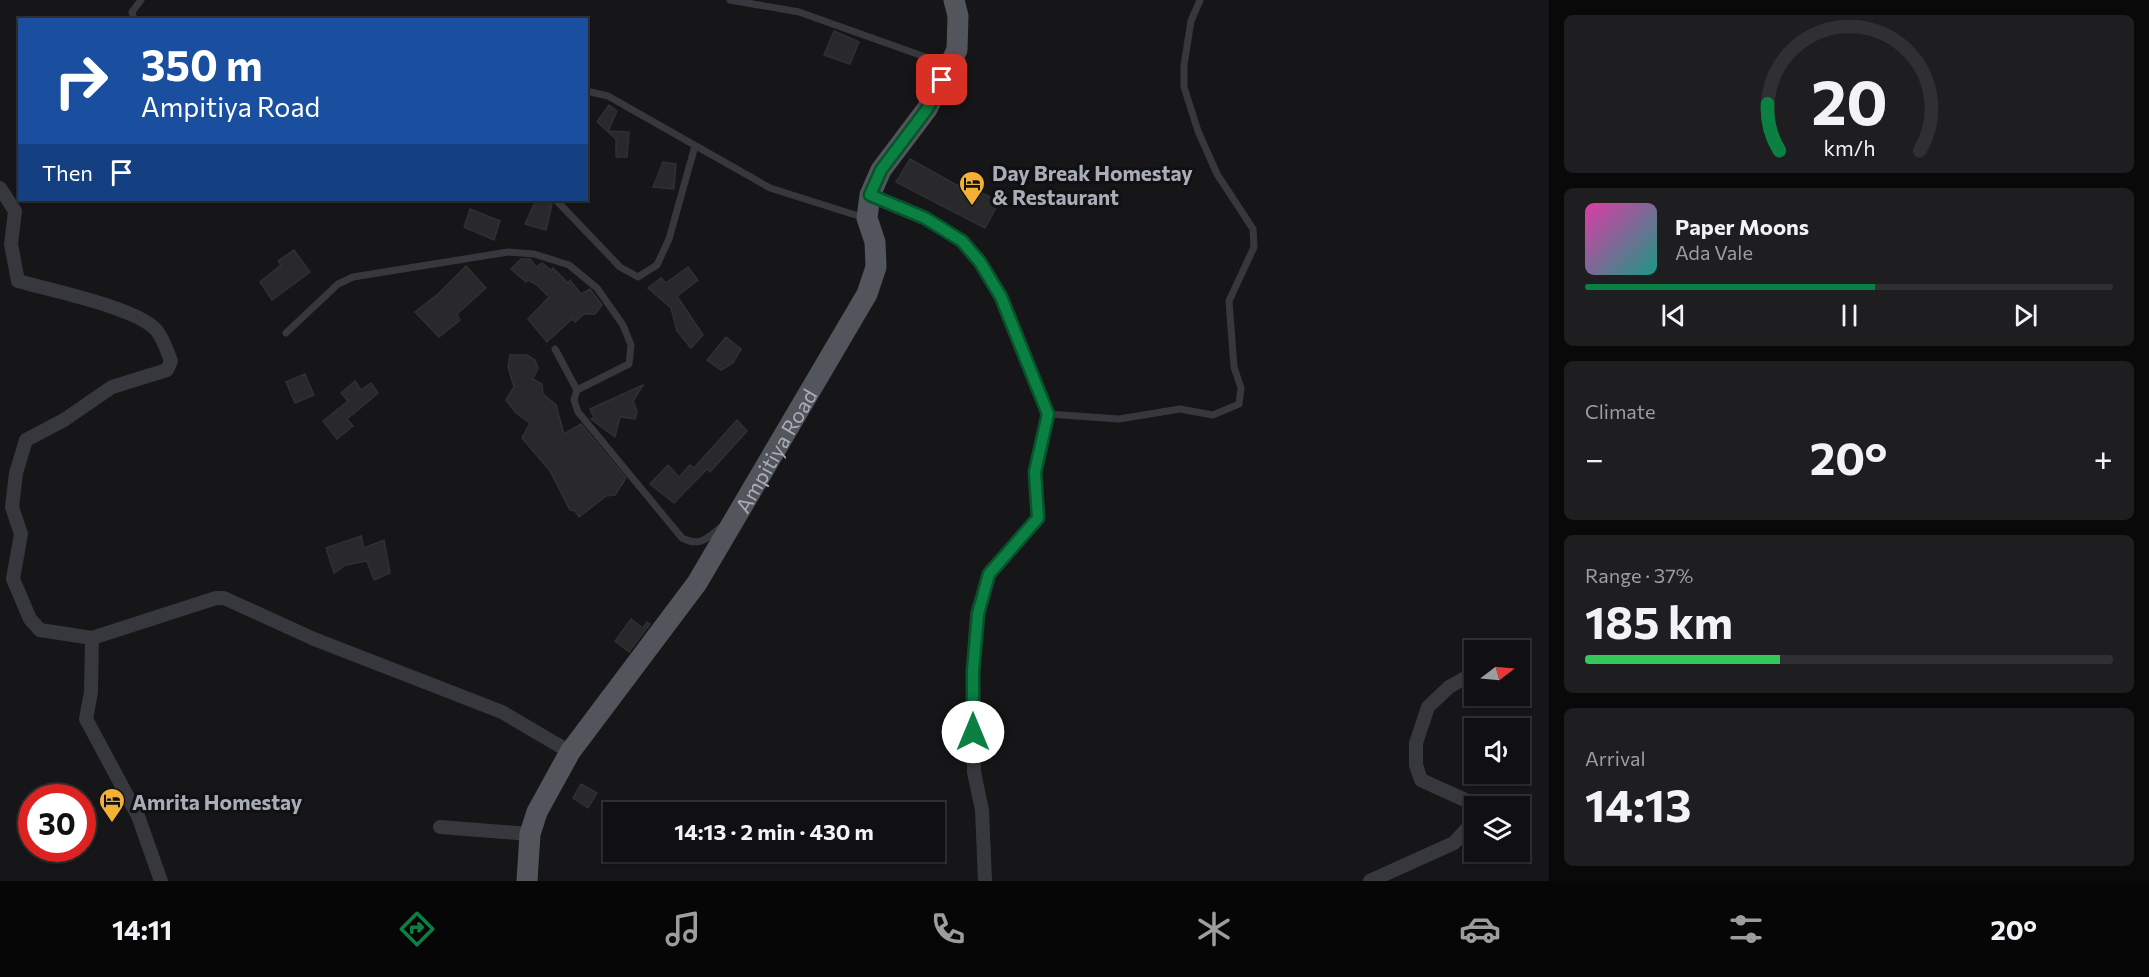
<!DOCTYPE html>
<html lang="en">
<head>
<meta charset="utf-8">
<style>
	body { margin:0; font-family:Commissioner,sans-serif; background:#1e1e20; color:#f1f3f6; height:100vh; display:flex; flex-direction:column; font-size:22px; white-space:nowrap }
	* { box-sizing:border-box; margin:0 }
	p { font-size:20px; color:#9c9d9f }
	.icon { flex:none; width:33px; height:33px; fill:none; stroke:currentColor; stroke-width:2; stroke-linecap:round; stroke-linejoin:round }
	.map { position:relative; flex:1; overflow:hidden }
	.drawer { display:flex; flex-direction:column; gap:15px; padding:15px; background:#09090a; width:600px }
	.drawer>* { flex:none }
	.top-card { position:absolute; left:18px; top:18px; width:570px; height:183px; border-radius:0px; box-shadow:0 2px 4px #0004,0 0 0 2px #303032; background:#1a4fa0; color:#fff; overflow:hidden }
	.needle { width:39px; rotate:74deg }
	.controls { position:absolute; left:1464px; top:640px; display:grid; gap:12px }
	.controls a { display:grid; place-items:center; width:66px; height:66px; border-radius:0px; background:#101012; box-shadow:0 2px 4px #0004,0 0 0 2px #303032; font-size:30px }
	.speed { position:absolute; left:18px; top:784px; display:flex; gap:12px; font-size:30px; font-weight:700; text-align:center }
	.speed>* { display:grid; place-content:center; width:78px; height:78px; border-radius:50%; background:#101012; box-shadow:0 2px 4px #0004,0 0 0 2px #303032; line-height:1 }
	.speed .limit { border:9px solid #d22; background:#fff; color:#111 }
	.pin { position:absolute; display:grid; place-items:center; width:51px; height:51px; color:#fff; margin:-26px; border-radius:12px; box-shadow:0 3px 9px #0006 }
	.me { position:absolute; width:66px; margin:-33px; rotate:0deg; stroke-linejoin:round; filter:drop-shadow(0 0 4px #0008) }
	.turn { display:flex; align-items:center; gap:21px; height:126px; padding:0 24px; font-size:27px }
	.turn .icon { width:78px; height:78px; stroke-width:2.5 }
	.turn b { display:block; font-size:42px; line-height:51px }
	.then { display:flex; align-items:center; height:57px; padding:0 24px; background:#0003; gap:12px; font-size:22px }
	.big { font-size:45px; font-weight:700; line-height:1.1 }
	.drawer .widget { flex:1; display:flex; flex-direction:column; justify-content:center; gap:9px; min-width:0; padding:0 21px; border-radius:9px; background:#1e1e20 }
	.drawer .dial { align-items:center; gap:0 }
	.dial svg { height:156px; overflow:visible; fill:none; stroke:#303032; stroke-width:7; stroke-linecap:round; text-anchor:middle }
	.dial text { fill:#f1f3f6; stroke:none }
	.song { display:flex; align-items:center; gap:18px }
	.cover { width:72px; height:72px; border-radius:9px; background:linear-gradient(135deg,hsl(320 70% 55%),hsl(170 70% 35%)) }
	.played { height:6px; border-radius:3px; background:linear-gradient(90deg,#0b8043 55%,#303032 55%) }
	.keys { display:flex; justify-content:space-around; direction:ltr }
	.heat { display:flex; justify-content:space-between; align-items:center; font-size:33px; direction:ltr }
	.charge { height:9px; border-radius:4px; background:linear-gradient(90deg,#34c759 37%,#303032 0) }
	.trip { position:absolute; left:603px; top:802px; width:342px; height:60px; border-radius:0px; background:#101012; box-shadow:0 2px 4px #0004,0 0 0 2px #303032; font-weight:700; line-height:60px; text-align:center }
	.tabs { display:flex; height:96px; justify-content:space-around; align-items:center; background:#060607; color:#9c9d9f }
	.tabs .icon { width:42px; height:42px }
	.tabs .current { color:#0b8043 }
	.tabs b { font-size:27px; color:#f1f3f6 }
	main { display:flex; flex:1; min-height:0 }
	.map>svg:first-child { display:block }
	.building { fill:#29292c; stroke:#303034; stroke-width:1.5 }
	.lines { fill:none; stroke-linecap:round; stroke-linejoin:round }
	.service { stroke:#37383d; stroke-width:7 }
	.minor { stroke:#37383d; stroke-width:14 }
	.primary { stroke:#53555c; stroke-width:21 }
	.route-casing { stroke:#07532c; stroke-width:15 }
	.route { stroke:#0b8043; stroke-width:10 }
	.labels { text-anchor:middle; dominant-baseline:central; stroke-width:6; stroke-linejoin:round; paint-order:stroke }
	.poi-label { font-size:21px; font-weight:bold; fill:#a8adb8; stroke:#111113; text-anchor:start }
	.street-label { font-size:21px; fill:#a8adb8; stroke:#111113 }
</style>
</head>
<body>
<main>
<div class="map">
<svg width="1549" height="881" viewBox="0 0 1549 881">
	<rect width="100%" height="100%" fill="#161618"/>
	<!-- building -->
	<path class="building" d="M 834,31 L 859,42 L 850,64 L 824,55 Z
		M 609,105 L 617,111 L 608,131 L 629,132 L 627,157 L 616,157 L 616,139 L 597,122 Z
		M 910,159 L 958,186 L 960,181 L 999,202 L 985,228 L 896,182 Z
		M 663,162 L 676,164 L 674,189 L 653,187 Z
		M 536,200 L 552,204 L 546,230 L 525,224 Z
		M 470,209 L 500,221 L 494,240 L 464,227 Z
		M 294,250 L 310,272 L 272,300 L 260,282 L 281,265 L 278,261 Z
		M 521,259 L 530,259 L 536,267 L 542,263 L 551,270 L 553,268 L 568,283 L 570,280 L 581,294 L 590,289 L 602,305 L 595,314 L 584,314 L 575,322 L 572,319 L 547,342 L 528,319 L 549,297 L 537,285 L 528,280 L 526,282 L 511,269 Z
		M 466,266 L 486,288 L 457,314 L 460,320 L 439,337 L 415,312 L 438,294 Z
		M 688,267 L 698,280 L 677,296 L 703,335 L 691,348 L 677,331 L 671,308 L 648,288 L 661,278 L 666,283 Z
		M 726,337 L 741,349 L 733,363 L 721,370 L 707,360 Z
		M 510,355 L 527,355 L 535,360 L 538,368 L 533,379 L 542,384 L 543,394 L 556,405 L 564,434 L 581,424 L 626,478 L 615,495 L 606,496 L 579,517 L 575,511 L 570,510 L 550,471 L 522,438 L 530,423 L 516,413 L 506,400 L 514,387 L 508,367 Z
		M 305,374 L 314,395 L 295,403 L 286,382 Z
		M 355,381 L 361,390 L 371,383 L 378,393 L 347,419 L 353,426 L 337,439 L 323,421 L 348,401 L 341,393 Z
		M 643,385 L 633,401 L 637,411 L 635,419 L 620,417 L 615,437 L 591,419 L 594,418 L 590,409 Z
		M 737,420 L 747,431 L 710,472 L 707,469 L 674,503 L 650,484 L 668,465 L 679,477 L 690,465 L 694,468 Z
		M 361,536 L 364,548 L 384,540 L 390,573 L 374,580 L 367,561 L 346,565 L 334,573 L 326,548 Z
		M 631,619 L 643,628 L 647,622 L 650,624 L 629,652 L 615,641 Z
		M 581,784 L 597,793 L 588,808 L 573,798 Z"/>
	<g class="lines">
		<!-- service -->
		<path class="service" d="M 730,0 L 799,12 L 948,65
			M 134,20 L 132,12 L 141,0
			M 586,91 L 608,96 L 770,188 L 865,218
			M 556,200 L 620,267 L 638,277 L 657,265 L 669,239 L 695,146
			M 286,333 L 338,284 L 353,277 L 508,252 L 534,254 L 569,265 L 597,288 L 623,325 L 631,345 L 629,364 L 577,390 L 574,400 L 578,412 L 682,538 C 700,547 706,539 720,528
			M 555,349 L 577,390
			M 1048,414 L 1119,419 L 1180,409 L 1213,415 L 1239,404 L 1241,388 L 1234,367 L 1229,301 L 1254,247 L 1253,229 L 1217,174 L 1198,131 L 1184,87 L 1184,65 L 1191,21 L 1200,0"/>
		<!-- minor -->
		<path class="minor" d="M 0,188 L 15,211 L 11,244 L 18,281 C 49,290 139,308 157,331 C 164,340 167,351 171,361 L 167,370 L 112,387 L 64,420 L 26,440 L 16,473 L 12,507 L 21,534 L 13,579 L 30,619 L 40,630 L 92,638
			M 870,195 L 925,218 L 962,241 L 980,262 L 1001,296 L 1048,414 L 1035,472 L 1038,518 L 989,574 L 977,614 L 973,671 L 974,772 L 982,810 L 985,881
			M 440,827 L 530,834
			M 161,881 L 138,816 L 86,719 L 91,692 L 92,638 L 216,598 L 224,598 L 314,639 L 502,712 L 570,752
			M 1370,881 L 1454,843 L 1473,822 L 1474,804 L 1421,780 L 1416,765 L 1416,743 L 1428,707 L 1449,687 L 1474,673"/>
		<!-- primary -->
		<path class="primary" id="s1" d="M 527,881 L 530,834 L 537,812 L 570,752 L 697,583 L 867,294 L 876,267 L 875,242 L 867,218 L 870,195 L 881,170 L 927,109 L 957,50 L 958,16 L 954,0"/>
	</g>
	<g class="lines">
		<defs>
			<path id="route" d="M 942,80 L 927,109 L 881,170 L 870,195 L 925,218 L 962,241 L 980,262 L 1001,297 L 1048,414 L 1035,472 L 1038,518 L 989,574 L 978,614 L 973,671 L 973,732"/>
		</defs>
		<!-- route casing -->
		<use href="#route" class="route-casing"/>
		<!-- route -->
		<use href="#route" class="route"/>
	</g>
	<!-- icons -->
	<defs>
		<symbol id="hotel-pin" viewBox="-11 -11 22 30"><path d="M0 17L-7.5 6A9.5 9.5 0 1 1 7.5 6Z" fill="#f2b134" stroke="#111113"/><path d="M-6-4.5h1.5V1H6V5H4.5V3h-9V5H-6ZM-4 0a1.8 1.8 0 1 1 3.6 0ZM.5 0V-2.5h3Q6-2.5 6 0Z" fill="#111"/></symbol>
	</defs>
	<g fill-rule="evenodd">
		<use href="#hotel-pin" x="957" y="169" width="30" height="40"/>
		<use href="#hotel-pin" x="97" y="786" width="30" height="40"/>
	</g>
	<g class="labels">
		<!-- poi labels -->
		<g class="poi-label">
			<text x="992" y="172">Day Break Homestay<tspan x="992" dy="24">&amp; Restaurant</tspan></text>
			<text x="132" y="801">Amrita Homestay</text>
		</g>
		<!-- street labels -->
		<g class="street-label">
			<text stroke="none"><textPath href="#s1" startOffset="504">Ampitiya Road</textPath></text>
		</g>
	</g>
</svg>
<div class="controls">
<a><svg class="needle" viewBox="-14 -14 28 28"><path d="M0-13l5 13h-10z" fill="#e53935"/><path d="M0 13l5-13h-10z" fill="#9c9d9f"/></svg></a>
<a><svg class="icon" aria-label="sound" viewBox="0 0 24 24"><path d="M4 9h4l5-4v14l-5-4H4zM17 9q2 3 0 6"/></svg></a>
<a><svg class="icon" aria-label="layers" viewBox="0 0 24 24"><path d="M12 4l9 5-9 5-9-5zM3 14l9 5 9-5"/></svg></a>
</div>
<div class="speed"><div class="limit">30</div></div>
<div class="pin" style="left:942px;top:80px;background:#d93025"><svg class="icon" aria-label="arrive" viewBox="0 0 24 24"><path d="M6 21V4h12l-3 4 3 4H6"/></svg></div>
<svg class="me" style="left:973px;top:732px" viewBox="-20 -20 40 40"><circle r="19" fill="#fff"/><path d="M0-13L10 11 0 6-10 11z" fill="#0b8043"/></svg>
<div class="trip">14:13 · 2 min · 430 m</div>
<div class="top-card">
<div class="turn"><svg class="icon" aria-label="right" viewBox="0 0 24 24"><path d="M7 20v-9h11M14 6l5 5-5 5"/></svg><div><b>350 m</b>Ampitiya Road</div></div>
<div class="then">Then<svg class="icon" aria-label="arrive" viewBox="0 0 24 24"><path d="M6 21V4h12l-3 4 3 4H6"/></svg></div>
</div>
</div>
<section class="drawer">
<div class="widget dial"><svg viewBox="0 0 100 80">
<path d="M14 69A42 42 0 1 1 86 69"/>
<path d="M14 69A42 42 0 0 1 8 45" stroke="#0b8043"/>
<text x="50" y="56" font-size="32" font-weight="700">20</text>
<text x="50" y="72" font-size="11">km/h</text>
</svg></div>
<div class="widget">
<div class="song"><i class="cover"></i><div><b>Paper Moons</b><p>Ada Vale</p></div></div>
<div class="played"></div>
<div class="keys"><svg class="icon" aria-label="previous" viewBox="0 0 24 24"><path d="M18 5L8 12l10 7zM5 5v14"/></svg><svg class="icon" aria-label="pause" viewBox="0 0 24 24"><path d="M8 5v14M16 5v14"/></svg><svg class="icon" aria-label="next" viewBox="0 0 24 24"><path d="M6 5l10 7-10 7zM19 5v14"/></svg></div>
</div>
<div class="widget"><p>Climate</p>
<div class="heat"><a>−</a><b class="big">20°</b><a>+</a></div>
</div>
<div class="widget"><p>Range · 37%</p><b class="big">185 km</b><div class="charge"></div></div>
<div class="widget"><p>Arrival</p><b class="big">14:13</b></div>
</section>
</main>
<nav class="tabs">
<b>14:11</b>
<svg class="icon current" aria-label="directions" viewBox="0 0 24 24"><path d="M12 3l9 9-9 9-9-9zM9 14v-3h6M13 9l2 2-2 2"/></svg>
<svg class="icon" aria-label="music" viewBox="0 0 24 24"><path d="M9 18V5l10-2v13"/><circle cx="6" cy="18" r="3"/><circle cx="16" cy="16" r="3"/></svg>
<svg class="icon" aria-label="phone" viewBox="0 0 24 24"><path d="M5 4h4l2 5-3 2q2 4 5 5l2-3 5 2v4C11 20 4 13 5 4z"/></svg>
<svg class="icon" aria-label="climate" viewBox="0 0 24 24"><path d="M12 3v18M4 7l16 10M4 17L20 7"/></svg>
<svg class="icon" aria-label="car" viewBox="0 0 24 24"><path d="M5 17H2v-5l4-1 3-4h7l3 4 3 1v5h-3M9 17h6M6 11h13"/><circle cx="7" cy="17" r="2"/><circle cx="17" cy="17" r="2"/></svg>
<svg class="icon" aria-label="filters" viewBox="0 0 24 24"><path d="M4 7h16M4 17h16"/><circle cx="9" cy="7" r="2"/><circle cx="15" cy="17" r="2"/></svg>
<b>20°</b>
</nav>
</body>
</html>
